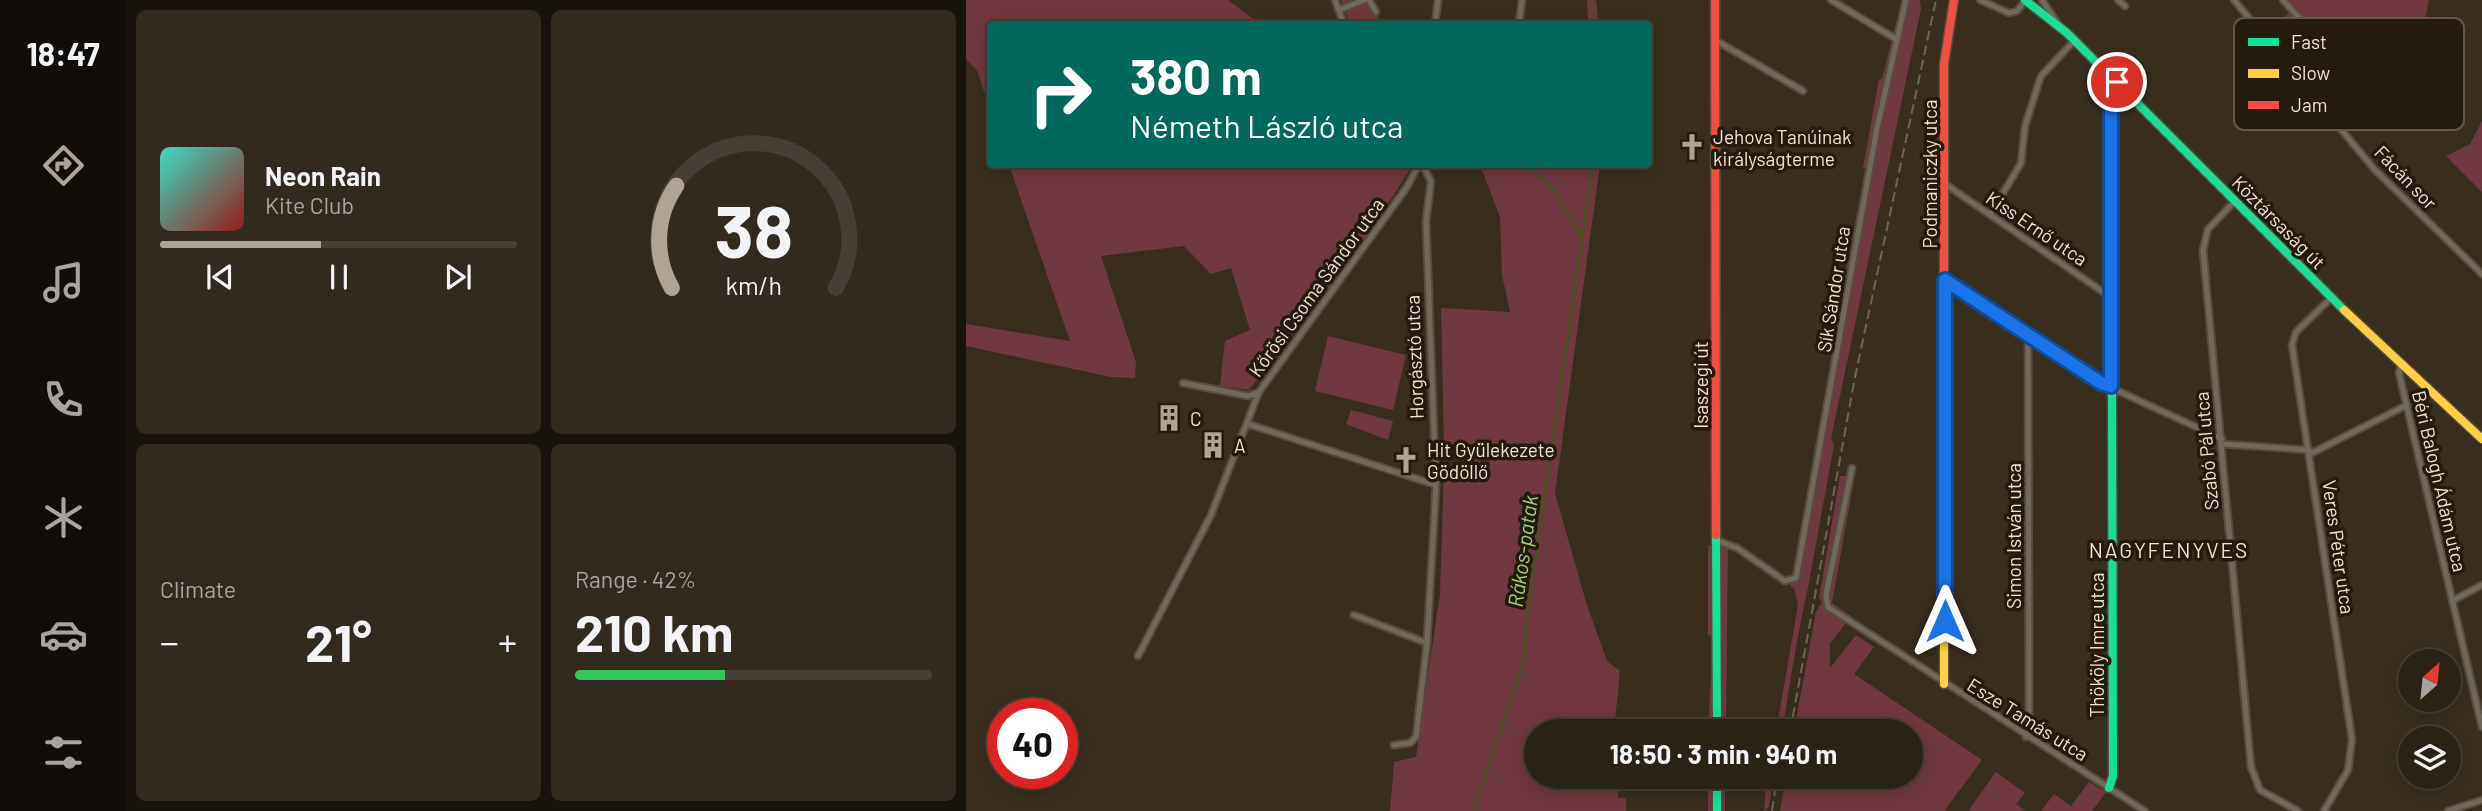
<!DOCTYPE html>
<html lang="en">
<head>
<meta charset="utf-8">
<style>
	body { margin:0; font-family:Barlow,sans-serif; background:#332a1f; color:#f1f3f6; height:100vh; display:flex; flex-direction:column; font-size:26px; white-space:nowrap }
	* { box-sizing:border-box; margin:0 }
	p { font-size:23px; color:#a6a4a1 }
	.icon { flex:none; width:38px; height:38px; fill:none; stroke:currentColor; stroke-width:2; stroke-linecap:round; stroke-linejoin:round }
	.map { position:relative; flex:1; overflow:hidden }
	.details { display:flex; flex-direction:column; gap:10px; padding:10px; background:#18130c; width:840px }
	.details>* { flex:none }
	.guide { position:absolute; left:21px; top:21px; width:665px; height:147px; border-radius:7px; box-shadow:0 4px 18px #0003,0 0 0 2px #473f35; background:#00695c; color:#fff; overflow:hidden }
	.needle { width:46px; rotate:27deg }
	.controls { position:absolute; left:1432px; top:649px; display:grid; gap:14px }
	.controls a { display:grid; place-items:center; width:63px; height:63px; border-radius:50%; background:#2b2216; box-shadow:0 4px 18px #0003,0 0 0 2px #473f35; font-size:35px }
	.speed { position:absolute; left:21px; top:698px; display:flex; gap:14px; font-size:35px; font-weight:700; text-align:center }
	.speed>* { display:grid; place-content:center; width:91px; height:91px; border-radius:50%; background:#2b2216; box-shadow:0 4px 18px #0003,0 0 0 2px #473f35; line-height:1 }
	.speed .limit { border:10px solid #d22; background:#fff; color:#111 }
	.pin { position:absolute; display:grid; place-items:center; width:60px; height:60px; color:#fff; margin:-30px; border:4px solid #fff; border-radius:50%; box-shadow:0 2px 7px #0007 }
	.me { position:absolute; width:77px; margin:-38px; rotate:0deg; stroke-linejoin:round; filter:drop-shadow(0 0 5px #0008) }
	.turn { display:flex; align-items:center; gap:24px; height:147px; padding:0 28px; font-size:32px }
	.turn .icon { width:91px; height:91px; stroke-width:2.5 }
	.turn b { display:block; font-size:49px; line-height:60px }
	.big { font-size:52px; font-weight:700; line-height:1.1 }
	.details .tile { flex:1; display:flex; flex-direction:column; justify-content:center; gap:10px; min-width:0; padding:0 24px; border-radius:10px; background:#332a1f }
	.details .dial { align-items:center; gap:0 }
	.dial svg { height:182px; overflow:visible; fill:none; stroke:#473f35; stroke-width:7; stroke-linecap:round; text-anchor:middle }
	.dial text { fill:#f1f3f6; stroke:none }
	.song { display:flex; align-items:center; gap:21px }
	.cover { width:84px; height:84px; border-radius:10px; background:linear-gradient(135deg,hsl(170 70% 55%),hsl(0 70% 35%)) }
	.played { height:7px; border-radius:4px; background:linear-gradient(90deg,#b1a393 45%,#473f35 45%) }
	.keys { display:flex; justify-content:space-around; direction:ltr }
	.heat { display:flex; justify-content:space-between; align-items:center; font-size:38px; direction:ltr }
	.charge { height:10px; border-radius:5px; background:linear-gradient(90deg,#34c759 42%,#473f35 0) }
	.details .tiles { flex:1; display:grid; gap:10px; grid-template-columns:repeat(2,1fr) }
	.trip { position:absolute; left:558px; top:719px; width:399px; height:70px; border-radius:35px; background:#2b2216; box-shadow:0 4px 18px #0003,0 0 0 2px #473f35; font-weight:700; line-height:70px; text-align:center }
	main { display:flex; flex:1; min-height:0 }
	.menu { display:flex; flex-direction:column; width:126px; justify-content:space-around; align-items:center; background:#110e09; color:#a6a4a1 }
	.menu .icon { width:49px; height:49px }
	.menu .on { color:#b1a393 }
	.menu b { font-size:32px; color:#f1f3f6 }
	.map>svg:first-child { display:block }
	.green { fill:#703840 }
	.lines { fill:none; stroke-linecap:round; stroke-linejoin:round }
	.stream { stroke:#3e5918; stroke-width:2 }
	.street-casing { stroke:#564b3f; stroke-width:9 }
	.fast-casing { stroke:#564b3f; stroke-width:11 }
	.slow-casing { stroke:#564b3f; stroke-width:11 }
	.jam-casing { stroke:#564b3f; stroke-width:11 }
	.street { stroke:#71685b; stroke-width:5 }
	.fast { stroke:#16e098; stroke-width:8 }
	.slow { stroke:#ffcf43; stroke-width:8 }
	.jam { stroke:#f24e42; stroke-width:8 }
	.rail { stroke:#6f655a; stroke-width:2; stroke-dasharray:10 5; stroke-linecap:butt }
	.route-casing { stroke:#114b97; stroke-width:18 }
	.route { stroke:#1a73e8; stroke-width:12 }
	.labels { text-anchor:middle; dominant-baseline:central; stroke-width:7; stroke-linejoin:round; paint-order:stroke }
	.poi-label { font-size:19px; fill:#f1e2d2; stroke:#241a0d; text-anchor:start }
	.street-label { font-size:19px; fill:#f1e2d2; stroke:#241a0d }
	.neighbourhood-label { font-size:21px; letter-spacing:2px; fill:#f1e2d2; stroke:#241a0d }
	.water-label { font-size:21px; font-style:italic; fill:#a4d374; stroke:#241a0d }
	.key { fill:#241a0d; stroke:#625648; stroke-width:2 }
	.key-label { font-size:19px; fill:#f1e2d2 }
</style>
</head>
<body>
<main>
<nav class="menu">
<b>18:47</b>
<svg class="icon on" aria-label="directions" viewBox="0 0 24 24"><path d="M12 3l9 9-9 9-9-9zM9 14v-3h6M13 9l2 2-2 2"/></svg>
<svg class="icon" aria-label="music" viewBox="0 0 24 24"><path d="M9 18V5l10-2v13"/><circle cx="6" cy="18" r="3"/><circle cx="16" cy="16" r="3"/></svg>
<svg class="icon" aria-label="phone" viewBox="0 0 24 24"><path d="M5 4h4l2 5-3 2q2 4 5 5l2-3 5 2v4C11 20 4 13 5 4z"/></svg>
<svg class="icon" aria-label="climate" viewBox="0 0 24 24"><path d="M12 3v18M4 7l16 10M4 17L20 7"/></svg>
<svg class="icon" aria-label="car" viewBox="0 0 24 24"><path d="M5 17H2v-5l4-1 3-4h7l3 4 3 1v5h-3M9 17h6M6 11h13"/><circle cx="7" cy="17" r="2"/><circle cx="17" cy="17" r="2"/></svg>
<svg class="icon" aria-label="filters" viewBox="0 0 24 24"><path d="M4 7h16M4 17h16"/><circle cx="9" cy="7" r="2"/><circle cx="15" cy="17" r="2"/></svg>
</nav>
<section class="details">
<div class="tiles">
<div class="tile">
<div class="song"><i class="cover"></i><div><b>Neon Rain</b><p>Kite Club</p></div></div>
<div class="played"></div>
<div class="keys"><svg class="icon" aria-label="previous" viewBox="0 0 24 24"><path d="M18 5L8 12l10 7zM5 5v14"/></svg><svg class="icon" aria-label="pause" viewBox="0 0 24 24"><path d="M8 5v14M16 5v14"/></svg><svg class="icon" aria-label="next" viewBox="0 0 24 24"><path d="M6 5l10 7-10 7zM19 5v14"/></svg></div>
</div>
<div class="tile dial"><svg viewBox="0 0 100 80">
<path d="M14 69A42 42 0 1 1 86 69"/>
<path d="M14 69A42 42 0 0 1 16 24" stroke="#b1a393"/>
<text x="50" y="56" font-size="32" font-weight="700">38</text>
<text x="50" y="72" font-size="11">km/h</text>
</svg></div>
<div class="tile"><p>Climate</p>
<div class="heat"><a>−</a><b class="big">21°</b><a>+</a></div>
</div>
<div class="tile"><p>Range · 42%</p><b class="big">210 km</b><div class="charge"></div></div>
</div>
</section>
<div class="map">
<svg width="1516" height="811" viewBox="0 0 1516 811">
	<rect width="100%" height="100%" fill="#392e1e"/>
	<!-- green -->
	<path class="green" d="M 0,0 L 262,0 L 294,24 L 24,24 L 24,110 L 11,70 L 0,59 Z
		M 375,0 L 402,0 L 417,24 L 384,24 Z
		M 621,0 L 630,0 L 633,24 L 622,24 Z
		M 936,0 L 954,0 L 955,9 L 865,439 L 868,445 L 841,593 C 831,634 824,686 816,731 L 810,732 L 832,605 L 828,588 L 824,586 L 881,282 L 878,279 L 900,169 L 897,168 L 913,79 L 916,79 Z
		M 1318,0 L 1463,0 L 1439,112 L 1353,17 L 1316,49 L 1301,31 L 1327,10 Z
		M 1516,121 L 1516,192 L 1480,156 L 1504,144 Z
		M 43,165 L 447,165 L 390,253 L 283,390 L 254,386 L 259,341 L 284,330 L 265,268 L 245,274 L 218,246 L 135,256 L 170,362 L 169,378 L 145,377 L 0,346 L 0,324 L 104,341 Z
		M 514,165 L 634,165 L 589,493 L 620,602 L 641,661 L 654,671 L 648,731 L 570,732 L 570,777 L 651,777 L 652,798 L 660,798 L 660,811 L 424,811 L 428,762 L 450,757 L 474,593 L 478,468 L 508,471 L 509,452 L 478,447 L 475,308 L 544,312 L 536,275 L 534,217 Z
		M 362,336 L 440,355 L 427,410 L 349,391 Z
		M 385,410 L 427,421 L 422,440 L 380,424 Z
		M 885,467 L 890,469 L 866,603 L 885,616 L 864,644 L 864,668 L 890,635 L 908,647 L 888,674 L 1016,760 L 978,811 L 814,811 L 820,777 L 945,777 L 945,732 L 913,731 L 902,722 L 895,731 L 828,731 L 850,612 L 856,602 L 853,598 L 874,476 L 882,476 Z
		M 742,545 L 762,546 L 760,731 L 742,731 L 747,636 L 742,635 Z
		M 1030,772 L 1059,793 L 1050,804 L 1059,811 L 1002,811 Z
		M 742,777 L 759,777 L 759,811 L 742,811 Z
		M 801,777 L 808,777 L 803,807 L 798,811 Z
		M 1123,782 L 1140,792 L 1126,811 L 1075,811 L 1088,794 L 1105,806 Z"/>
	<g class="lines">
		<!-- stream -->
		<path class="stream" d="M 626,0 L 629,24
			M 403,6 L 413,24
			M 560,164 L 589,192 L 617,238
			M 508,811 L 558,662 L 561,619 L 627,164"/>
		<defs>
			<path id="street" d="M 369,0 L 378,24
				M 403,0 L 410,12
				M 865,0 L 930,39
				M 1014,0 L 1043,13 L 1051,11 L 1060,0
				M 1076,0 L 1092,24
				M 1152,0 L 1159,6
				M 1268,0 L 1408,169 L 1516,274
				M 1317,0 L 1337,22
				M 373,10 L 398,0
				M 469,24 L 472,0
				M 553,24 L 556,0
				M 749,40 L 837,91
				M 979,184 L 1146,298
				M 1269,201 L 1242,229 L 1237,250 L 1285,767 L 1294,790 L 1332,811
				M 1024,215 L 1055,163 L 1059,126 L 1075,76 L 1109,40
				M 979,280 L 1135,383 L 1256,439
				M 1435,364 L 1433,373 L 1516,727
				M 217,383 L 282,396 L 293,392
				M 282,424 L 470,485
				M 1256,444 L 1343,450
				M 1344,454 L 1441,405
				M 886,468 L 860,595 L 862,607 L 1179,811
				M 750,540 L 771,548 L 819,581 L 830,578 L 911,128 L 940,0
				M 1486,601 L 1516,585
				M 388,615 L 461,643
				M 172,656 L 245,515 L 293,392 L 441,187 L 453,164
				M 1060,737 L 1063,728 L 1062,336
				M 428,745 L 444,743 L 450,737 L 461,643 L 470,485 L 460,221 L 465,181 L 456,164
				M 1358,811 L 1382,770 L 1386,739 L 1326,345 L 1330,332 L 1366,297
				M 1482,811 L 1516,800"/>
			<path id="fast" d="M 1059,0 L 1101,33 L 1378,310
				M 750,535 L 751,732
				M 751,777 L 751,811
				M 1143,788 L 1147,776 L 1146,379"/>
			<path id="slow" d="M 1378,310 L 1516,439
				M 1146,379 L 1145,93 L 1151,82
				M 978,413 L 978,684"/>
			<path id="jam" d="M 749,0 L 750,535
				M 978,413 L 978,64 L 988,0"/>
		</defs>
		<!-- street casing -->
		<use href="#street" class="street-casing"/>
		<!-- fast casing -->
		<use href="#fast" class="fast-casing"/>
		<!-- slow casing -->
		<use href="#slow" class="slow-casing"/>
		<!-- jam casing -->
		<use href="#jam" class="jam-casing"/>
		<!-- street -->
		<use href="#street" class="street"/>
		<!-- fast -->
		<use href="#fast" class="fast"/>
		<!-- slow -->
		<use href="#slow" class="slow"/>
		<!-- jam -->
		<use href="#jam" class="jam"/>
		<!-- rail -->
		<path class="rail" d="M 824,732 L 889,377 L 970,0
			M 806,811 L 811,777"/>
	</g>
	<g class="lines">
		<defs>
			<path id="route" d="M 979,621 L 979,280 L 1135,383 L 1145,386 L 1145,93 L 1151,82"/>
		</defs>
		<!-- route casing -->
		<use href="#route" class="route-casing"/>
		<!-- route -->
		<use href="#route" class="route"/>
	</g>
	<!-- icons -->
	<defs>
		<symbol id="church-bare" viewBox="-9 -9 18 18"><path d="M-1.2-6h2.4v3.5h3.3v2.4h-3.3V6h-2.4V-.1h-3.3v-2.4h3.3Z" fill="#b1a393" stroke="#241a0d" stroke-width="2.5" paint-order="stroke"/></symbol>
		<symbol id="building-bare" viewBox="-9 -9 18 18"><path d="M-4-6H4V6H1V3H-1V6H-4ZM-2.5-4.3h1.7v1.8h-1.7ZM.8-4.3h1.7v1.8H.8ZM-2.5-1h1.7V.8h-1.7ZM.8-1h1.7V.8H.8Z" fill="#b1a393" stroke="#241a0d" stroke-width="2.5" paint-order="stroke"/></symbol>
	</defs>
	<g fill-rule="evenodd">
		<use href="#church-bare" x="707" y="128" width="38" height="38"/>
		<use href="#building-bare" x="184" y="399" width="38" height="38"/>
		<use href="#building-bare" x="228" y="426" width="38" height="38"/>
		<use href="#church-bare" x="421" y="441" width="38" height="38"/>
	</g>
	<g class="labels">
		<!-- poi labels -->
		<g class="poi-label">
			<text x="747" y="136">Jehova Tanúinak<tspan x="747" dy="22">királyságterme</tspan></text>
			<text x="224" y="418">C</text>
			<text x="268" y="445">A</text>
			<text x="461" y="449">Hit Gyülekezete<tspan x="461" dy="22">Gödöllő</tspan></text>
		</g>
		<!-- street labels -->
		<g class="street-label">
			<text transform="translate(963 174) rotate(-90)">Podmaniczky utca</text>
			<text transform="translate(1440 177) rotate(46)">Fácán sor</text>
			<text transform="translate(1313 222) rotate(45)">Köztársaság út</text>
			<text transform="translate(1071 228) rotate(34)">Kiss Ernő utca</text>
			<text transform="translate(350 287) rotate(-54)">Kőrösi Csoma Sándor utca</text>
			<text transform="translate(867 289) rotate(-81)">Sík Sándor utca</text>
			<text transform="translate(448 357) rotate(-92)">Horgásztó utca</text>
			<text transform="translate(734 385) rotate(-90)">Isaszegi út</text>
			<text transform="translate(1240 451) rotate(-95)">Szabó Pál utca</text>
			<text transform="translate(1474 481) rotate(77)">Béri Balogh Ádám utca</text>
			<text transform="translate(1047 536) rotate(-90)">Simon István utca</text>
			<text transform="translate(1373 547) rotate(82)">Veres Péter utca</text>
			<text transform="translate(1130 645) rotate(-90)">Thököly Imre utca</text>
			<text transform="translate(1062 719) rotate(32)">Esze Tamás utca</text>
		</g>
		<!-- neighbourhood labels -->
		<g class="neighbourhood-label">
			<text x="1203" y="549">NAGYFENYVES</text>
		</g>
		<!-- water labels -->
		<g class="water-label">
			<text transform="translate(556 551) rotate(-82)">Rákos-patak</text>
		</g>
	</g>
	<!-- legend -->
	<rect x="1268" y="18" width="230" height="112" rx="10" class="key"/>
	<rect x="1282" y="38" width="31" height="8" fill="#16e098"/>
	<rect x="1282" y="69" width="31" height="9" fill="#ffcf43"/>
	<rect x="1282" y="101" width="31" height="8" fill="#f24e42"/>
	<g class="key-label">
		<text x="1325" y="49">Fast</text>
		<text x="1325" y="80">Slow</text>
		<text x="1325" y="112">Jam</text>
	</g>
</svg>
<div class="controls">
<a><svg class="needle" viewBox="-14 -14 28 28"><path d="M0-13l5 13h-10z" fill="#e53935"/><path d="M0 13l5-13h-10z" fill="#a6a4a1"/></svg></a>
<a><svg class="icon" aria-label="layers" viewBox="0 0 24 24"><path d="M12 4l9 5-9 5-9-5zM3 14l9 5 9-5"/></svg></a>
</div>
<div class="speed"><div class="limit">40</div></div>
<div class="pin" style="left:1151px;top:82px;background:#d93025"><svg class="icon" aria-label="arrive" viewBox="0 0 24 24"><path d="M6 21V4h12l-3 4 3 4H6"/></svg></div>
<svg class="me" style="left:979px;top:621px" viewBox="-20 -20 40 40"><path d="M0-17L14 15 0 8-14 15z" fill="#1a73e8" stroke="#fff" stroke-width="4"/></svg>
<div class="trip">18:50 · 3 min · 940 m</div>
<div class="guide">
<div class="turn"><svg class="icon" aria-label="right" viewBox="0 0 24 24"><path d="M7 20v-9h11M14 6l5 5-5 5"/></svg><div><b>380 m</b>Németh László utca</div></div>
</div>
</div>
</main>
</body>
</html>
